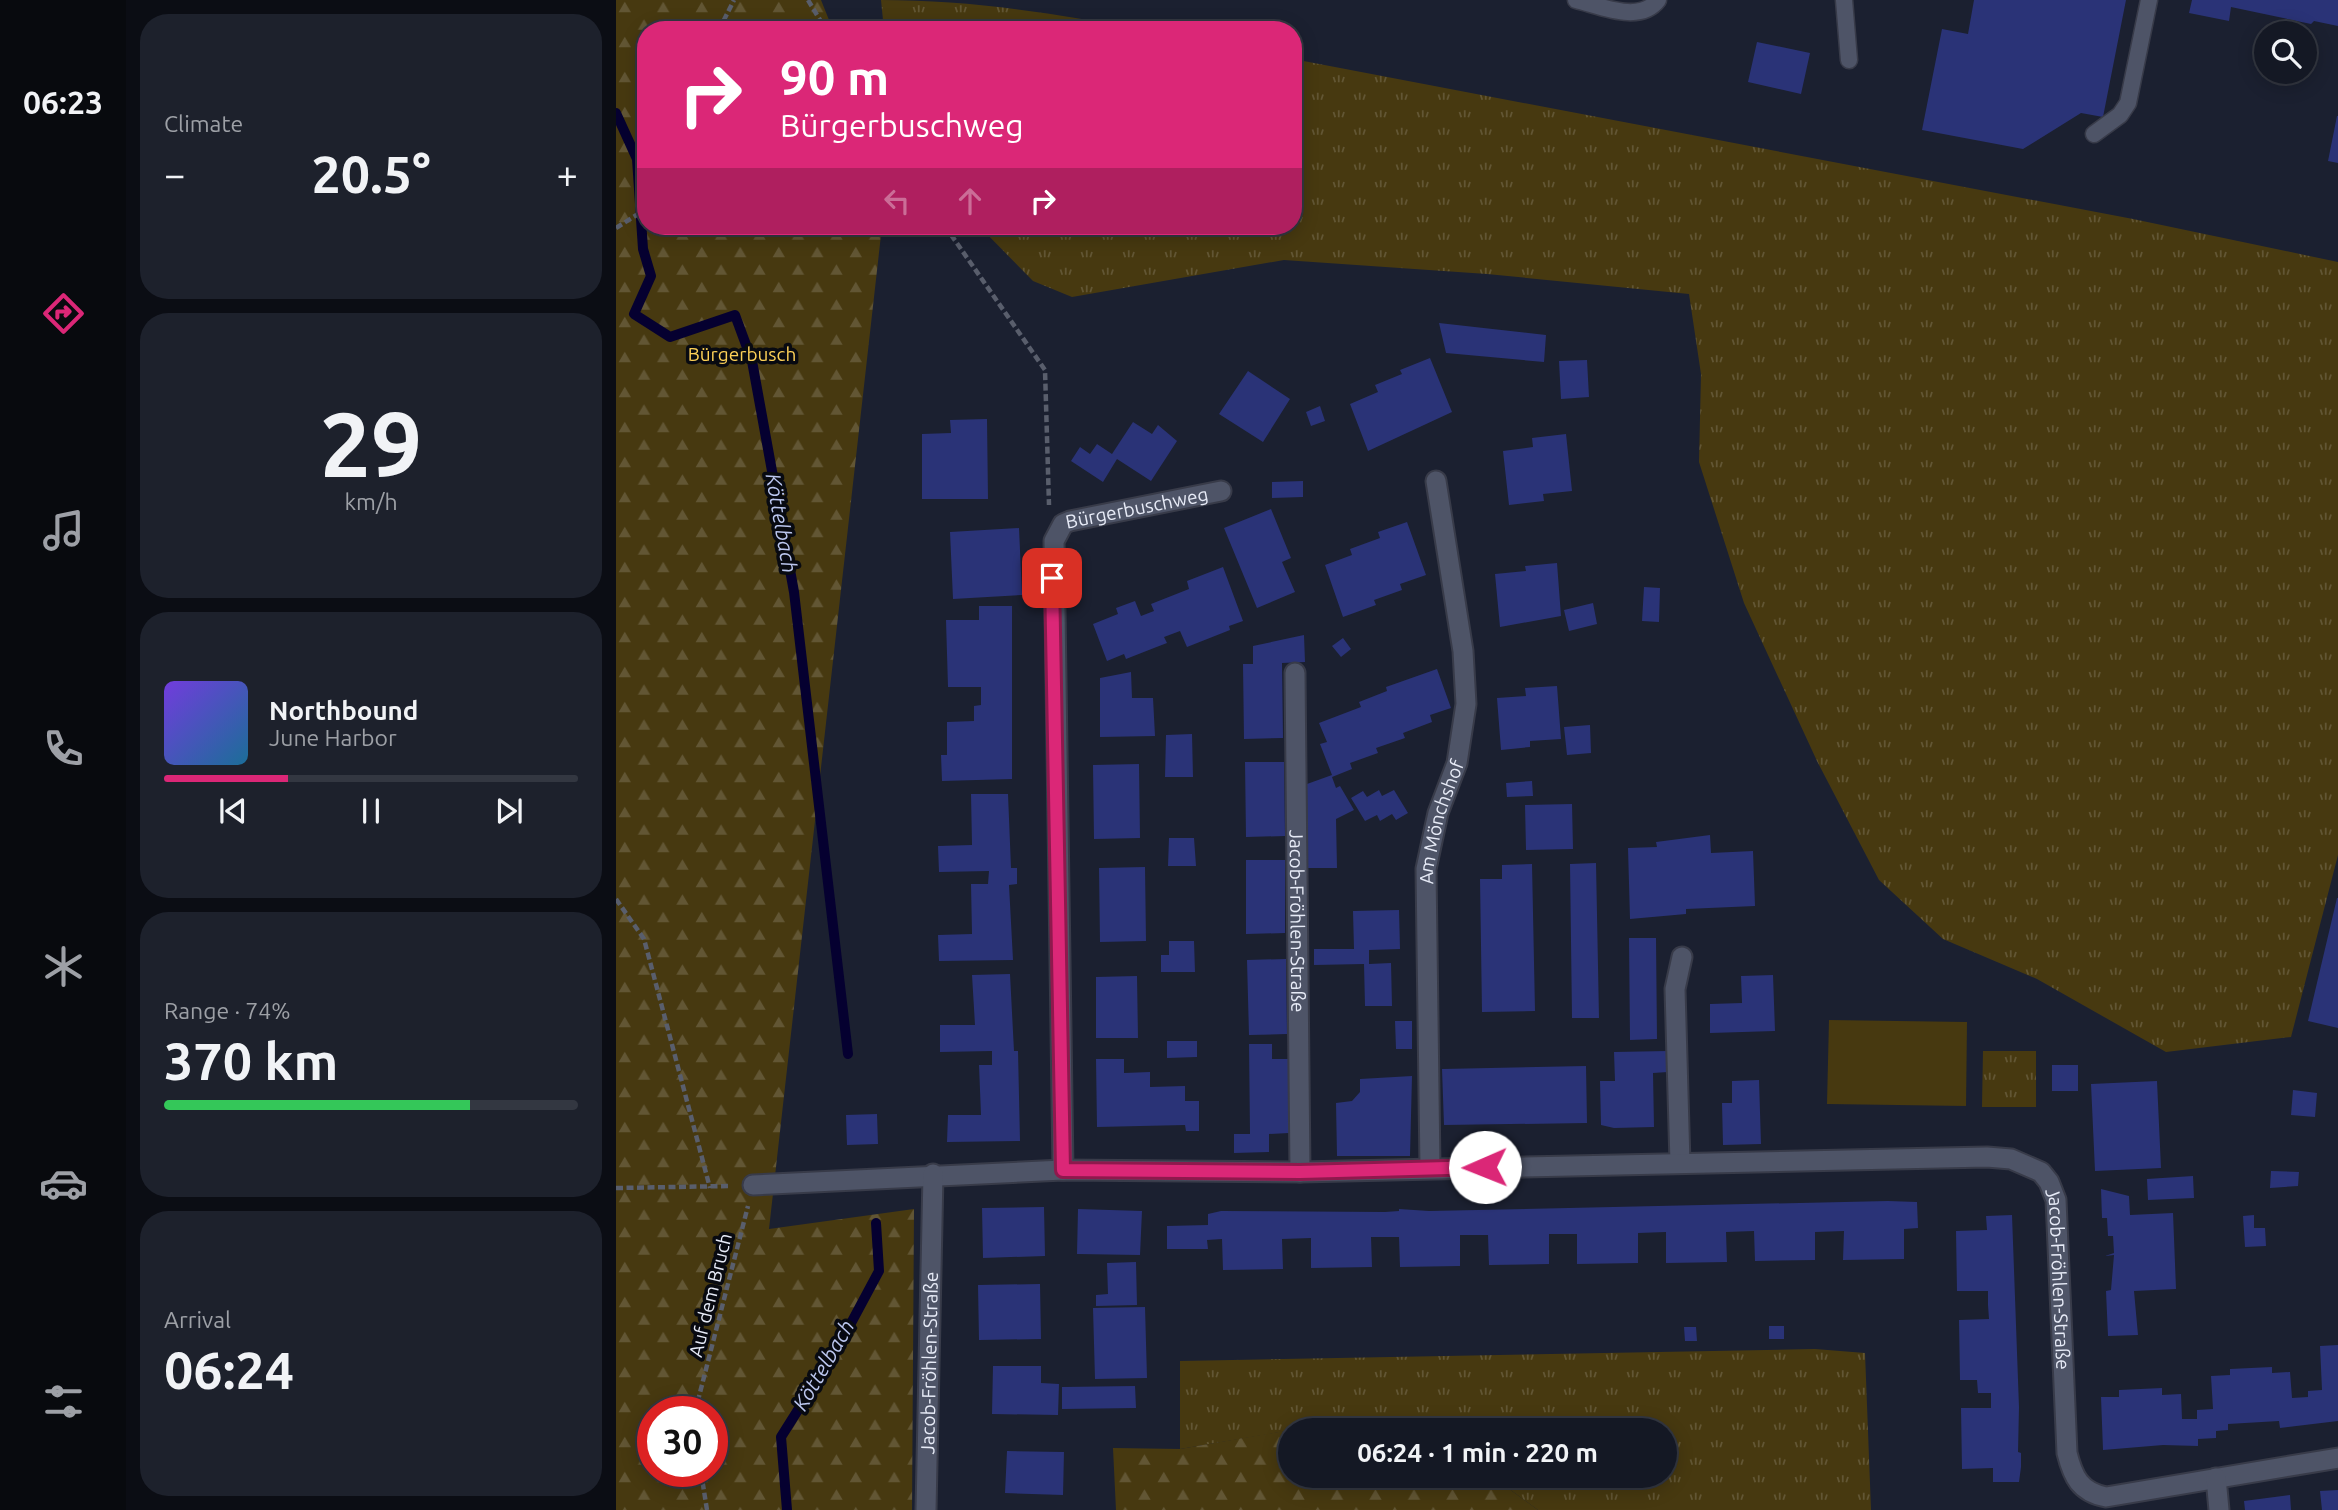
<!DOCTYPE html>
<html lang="en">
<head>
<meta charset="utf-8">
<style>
	body { margin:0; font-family:Ubuntu,sans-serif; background:#1d212c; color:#f1f3f6; height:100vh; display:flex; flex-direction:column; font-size:26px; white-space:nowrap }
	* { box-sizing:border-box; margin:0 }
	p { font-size:23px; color:#9da0a6 }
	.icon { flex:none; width:38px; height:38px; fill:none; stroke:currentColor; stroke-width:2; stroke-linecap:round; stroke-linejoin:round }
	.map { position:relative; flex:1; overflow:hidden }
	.drawer { display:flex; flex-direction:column; gap:14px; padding:14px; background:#0b0d14; width:490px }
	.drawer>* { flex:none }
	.hud { position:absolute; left:21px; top:21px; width:665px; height:214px; border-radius:28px; box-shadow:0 4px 18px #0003,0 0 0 2px #333741; background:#db2777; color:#fff; overflow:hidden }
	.fabs { position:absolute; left:1638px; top:21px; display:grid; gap:14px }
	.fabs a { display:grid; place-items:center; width:63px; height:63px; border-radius:50%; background:#141824; box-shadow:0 4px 18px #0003,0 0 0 2px #333741; font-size:35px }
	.speed { position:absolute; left:21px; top:1396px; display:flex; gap:14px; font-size:35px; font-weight:700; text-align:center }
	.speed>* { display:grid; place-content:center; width:91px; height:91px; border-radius:50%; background:#141824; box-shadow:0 4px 18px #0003,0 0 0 2px #333741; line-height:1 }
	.speed .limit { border:10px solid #d22; background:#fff; color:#111 }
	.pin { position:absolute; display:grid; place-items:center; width:60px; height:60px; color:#fff; margin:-30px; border-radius:14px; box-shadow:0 4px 10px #0006 }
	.me { position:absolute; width:77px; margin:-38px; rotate:269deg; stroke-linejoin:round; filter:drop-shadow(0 0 5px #0008) }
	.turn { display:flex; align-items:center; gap:24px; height:147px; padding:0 28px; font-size:32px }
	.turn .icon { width:91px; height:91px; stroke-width:2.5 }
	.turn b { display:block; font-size:49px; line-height:60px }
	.lanes { display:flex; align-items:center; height:66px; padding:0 28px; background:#0003; justify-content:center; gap:35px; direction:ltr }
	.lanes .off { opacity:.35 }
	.big { font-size:52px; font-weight:600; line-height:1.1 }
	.drawer .tile { flex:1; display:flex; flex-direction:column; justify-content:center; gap:10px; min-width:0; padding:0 24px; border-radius:28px; background:#1d212c }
	.drawer .dial { align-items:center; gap:0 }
	.dial b { font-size:91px; line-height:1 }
	.song { display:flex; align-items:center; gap:21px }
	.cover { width:84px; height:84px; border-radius:10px; background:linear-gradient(135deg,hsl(260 70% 55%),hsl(200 70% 35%)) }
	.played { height:7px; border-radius:4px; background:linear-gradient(90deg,#db2777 30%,#333741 30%) }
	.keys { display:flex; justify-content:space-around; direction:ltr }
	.heat { display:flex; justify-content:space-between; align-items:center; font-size:38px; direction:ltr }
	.charge { height:10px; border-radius:5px; background:linear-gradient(90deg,#34c759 74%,#333741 0) }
	.trip { position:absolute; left:662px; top:1418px; width:399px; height:70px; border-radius:35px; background:#141824; box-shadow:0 4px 18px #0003,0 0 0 2px #333741; font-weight:600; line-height:70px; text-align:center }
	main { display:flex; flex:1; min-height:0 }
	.dock { display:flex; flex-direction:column; width:126px; justify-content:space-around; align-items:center; background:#080a0e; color:#9da0a6 }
	.dock .icon { width:49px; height:49px }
	.dock .current { color:#db2777 }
	.dock b { font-size:32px; color:#f1f3f6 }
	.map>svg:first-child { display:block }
	.grass { fill:url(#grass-tufts) }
	.forest { fill:url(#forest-firs); fill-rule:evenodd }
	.garden { fill:#473910 }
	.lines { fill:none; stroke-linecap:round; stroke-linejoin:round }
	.stream { stroke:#050030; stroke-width:10 }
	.building { fill:#2a3377 }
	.service-casing { stroke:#383b49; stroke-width:19 }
	.minor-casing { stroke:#383b49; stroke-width:23 }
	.path { stroke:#595e6c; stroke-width:4.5; stroke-dasharray:7 3.5; stroke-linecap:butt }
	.service { stroke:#4e5467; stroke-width:16 }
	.minor { stroke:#4e5467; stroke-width:19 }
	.route-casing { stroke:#8e194d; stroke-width:18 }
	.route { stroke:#db2777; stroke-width:12 }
	.labels { text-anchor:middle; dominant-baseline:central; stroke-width:7; stroke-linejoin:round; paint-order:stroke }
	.park-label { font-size:19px; fill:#fcd057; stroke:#080a11 }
	.street-label { font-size:19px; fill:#e7ebf7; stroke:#080a11 }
	.water-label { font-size:21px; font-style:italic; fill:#bcc7ef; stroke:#080a11 }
</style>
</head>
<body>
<main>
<nav class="dock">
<b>06:23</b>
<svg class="icon current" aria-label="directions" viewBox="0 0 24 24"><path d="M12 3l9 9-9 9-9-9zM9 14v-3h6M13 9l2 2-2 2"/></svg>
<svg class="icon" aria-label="music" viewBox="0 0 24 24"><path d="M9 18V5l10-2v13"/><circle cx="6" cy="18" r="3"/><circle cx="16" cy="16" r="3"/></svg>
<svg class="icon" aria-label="phone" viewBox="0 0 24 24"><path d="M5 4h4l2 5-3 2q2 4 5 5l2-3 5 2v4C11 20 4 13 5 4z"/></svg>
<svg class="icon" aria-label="climate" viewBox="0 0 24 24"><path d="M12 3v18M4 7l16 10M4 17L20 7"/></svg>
<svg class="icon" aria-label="car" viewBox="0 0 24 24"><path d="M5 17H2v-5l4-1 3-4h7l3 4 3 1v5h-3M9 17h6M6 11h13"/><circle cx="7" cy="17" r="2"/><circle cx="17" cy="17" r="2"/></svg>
<svg class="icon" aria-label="filters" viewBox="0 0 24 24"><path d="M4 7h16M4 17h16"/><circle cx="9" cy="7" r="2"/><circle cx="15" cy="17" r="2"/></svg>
</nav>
<section class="drawer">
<div class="tile"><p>Climate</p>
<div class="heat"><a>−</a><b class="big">20.5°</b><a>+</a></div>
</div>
<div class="tile dial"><b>29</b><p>km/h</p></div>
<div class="tile">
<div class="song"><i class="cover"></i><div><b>Northbound</b><p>June Harbor</p></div></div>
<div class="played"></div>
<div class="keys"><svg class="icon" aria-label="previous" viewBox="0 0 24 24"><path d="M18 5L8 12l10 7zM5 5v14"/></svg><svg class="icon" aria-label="pause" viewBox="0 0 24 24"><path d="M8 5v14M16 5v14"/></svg><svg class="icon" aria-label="next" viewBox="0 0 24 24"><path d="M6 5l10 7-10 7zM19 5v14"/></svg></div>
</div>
<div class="tile"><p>Range · 74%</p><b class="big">370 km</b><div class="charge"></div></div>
<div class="tile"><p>Arrival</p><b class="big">06:24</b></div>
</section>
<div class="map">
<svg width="1722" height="1510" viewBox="0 0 1722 1510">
	<defs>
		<pattern id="grass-tufts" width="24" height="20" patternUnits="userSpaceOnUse" patternTransform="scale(1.75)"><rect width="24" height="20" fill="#473910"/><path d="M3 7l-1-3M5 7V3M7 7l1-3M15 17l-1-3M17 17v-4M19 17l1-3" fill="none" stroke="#625634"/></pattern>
		<pattern id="forest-firs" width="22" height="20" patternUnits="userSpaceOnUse" patternTransform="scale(1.75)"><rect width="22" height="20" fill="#473910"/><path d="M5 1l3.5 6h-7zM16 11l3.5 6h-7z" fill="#625634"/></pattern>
	</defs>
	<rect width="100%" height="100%" fill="#1b2030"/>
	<!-- grass -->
	<path class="grass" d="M 265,0 C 353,0 439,13 525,30 L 268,30 Z
		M 677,59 L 1517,219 L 1722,262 L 1722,855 L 1675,1037 L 1550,1052 L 1421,979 L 1327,939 L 1263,880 L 1201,761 L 1128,603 L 1083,462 L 1085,374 L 1073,294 L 871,274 L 668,260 L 456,297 L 417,281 L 363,226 L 677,226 Z
		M 1367,1051 L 1420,1051 L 1420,1107 L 1366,1107 Z
		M 1199,1349 L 1249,1353 L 1255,1510 L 922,1510 L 874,1475 L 1048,1475 L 1048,1430 L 688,1428 L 564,1449 L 564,1361 Z"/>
	<!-- forest -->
	<path class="forest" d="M 0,0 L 205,0 L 217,30 L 30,30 L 30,226 L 266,226 L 153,1229 L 298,1209 L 296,1510 L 0,1510 ZM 37,1412 L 96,1412 L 96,1472 L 37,1472 Z
		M 674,1430 L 674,1475 L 874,1475 L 922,1510 L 500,1510 L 497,1448 L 564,1449 Z"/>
	<!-- garden -->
	<path class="garden" d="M 1213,1020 L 1351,1022 L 1350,1106 L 1211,1104 Z"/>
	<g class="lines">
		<!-- stream -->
		<path class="stream" d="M 0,113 L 21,159 L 27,249 L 35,276 L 18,314 L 54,337 L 119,315 L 136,361 L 178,592 L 232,1054
			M 171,1510 L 165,1437 L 226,1340 L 263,1271 L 260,1223"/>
	</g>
	<!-- building -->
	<path class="building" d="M 1358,0 L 1510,0 L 1487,117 L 1465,113 L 1407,149 L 1306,130 L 1326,29 L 1352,34 Z
		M 1576,0 L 1722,0 L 1722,26 L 1698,21 L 1695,24 L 1615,7 L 1613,21 L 1573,13 Z
		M 1141,42 L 1194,53 L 1185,94 L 1132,82 Z
		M 1721,116 L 1722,116 L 1722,163 L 1712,161 Z
		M 823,323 L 930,335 L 928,362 L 830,353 Z
		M 814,358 L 836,412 L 752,451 L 734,404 L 762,392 L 759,385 L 786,374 L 784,370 Z
		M 971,360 L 973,397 L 945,399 L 943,361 Z
		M 632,371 L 674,399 L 647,442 L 603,414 Z
		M 704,406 L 709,421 L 695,426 L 690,412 Z
		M 371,419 L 372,499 L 306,499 L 306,434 L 335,433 L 334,420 Z
		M 517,422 L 536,434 L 542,425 L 561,441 L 535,481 L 501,459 L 487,482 L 455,461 L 464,447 L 474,454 L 481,444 L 496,454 Z
		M 950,434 L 956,491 L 927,494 L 928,501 L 893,505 L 887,451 L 917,447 L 916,438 Z
		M 687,481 L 687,497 L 656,498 L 656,482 Z
		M 655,509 L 675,558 L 666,562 L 679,592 L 641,608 L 608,528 Z
		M 791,522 L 810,575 L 784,584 L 786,590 L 758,600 L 760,605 L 727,617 L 709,565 L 736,555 L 734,549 L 764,538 L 762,532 Z
		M 403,528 L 406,595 L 337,599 L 334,532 Z
		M 941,563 L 945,616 L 884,627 L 879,574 L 910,571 L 909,566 Z
		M 607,567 L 627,621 L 613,626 L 614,630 L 571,647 L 564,631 L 548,637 L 551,643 L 538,648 L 510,659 L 508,654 L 491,661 L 477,624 L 502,614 L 500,608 L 519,601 L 525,616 L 538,611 L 535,604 L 573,589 L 571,581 Z
		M 1028,587 L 1044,588 L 1043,622 L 1026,621 Z
		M 977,603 L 981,624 L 953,631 L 948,610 Z
		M 363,606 L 396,606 L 396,779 L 326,781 L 325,755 L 331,755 L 331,722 L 358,721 L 358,706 L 365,705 L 365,687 L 332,687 L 330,620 L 363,620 Z
		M 688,635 L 689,662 L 666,663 L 667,738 L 628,739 L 627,664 L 637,664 L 637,646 Z
		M 727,638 L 735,649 L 725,657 L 716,646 Z
		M 821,669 L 835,708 L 814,715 L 816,722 L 787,733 L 789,738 L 760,748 L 762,753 L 734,763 L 736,769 L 716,777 L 720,788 L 724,786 L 738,810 L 720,819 L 721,868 L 692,868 L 691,784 L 716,775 L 704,744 L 711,742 L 703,723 L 745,707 L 743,702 L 771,691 L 770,687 Z
		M 515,672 L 516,698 L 537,698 L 539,736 L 484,737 L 484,678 Z
		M 941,686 L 945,739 L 914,741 L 914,747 L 885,750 L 881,698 L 910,696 L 909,688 Z
		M 974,725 L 975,753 L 951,755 L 948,727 Z
		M 576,734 L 577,777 L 549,777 L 550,735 Z
		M 629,762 L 668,762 L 669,836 L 630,837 Z
		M 523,764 L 524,838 L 478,839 L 477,765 Z
		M 916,781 L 917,796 L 891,797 L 890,783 Z
		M 763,790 L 766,796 L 778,790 L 792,813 L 780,820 L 776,814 L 764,821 L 761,815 L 749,821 L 735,798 L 747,791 L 751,797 Z
		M 355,794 L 392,794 L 395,868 L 401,868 L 401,884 L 393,885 L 397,960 L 323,961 L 322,935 L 356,934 L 355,884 L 372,884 L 373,871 L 323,872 L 322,846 L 356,845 Z
		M 956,804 L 957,849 L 910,850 L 909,805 Z
		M 1094,835 L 1095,853 L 1137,851 L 1139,906 L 1070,909 L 1070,914 L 1014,919 L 1012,848 L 1041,847 L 1040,842 Z
		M 553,838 L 578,838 L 580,866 L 552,866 Z
		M 630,860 L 669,860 L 669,933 L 630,934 Z
		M 980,863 L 983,1018 L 956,1018 L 954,864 Z
		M 916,864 L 919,1011 L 866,1012 L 864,879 L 886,879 L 886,865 Z
		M 529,867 L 530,941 L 484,942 L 483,868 Z
		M 1721,898 L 1722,898 L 1722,1028 L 1692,1021 Z
		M 783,910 L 784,949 L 753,950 L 753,964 L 775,963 L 776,1006 L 749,1006 L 748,964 L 698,965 L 698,949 L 738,949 L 737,911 Z
		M 1013,938 L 1040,938 L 1041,1039 L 1014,1040 Z
		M 553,941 L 578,941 L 579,972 L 545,972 L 545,955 L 553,955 Z
		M 670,959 L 671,1034 L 633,1035 L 631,960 Z
		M 394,974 L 398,1051 L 402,1051 L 404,1141 L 331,1142 L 332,1115 L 365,1115 L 363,1065 L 376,1065 L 376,1051 L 324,1052 L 324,1025 L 359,1025 L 356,975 Z
		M 1157,975 L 1159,1031 L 1094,1033 L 1094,1004 L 1126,1003 L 1125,976 Z
		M 521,976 L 522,1038 L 480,1038 L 480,977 Z
		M 779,1021 L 796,1021 L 796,1049 L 780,1049 Z
		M 551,1041 L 581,1041 L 581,1057 L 551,1058 Z
		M 633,1044 L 656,1044 L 656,1059 L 672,1059 L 673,1133 L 653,1134 L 653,1152 L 618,1153 L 618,1134 L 634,1134 Z
		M 1052,1051 L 1052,1072 L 1037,1073 L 1038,1127 L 998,1128 L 985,1125 L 984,1081 L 999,1081 L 998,1052 Z
		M 480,1059 L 508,1059 L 508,1073 L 534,1072 L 534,1087 L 569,1086 L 569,1101 L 583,1101 L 583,1131 L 570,1131 L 569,1125 L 481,1127 Z
		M 1436,1065 L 1462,1065 L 1462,1091 L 1436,1091 Z
		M 970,1066 L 971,1123 L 828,1125 L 826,1069 Z
		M 796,1076 L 794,1156 L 721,1156 L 720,1103 L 736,1101 L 744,1092 L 744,1079 Z
		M 1143,1080 L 1145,1144 L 1107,1145 L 1106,1103 L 1116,1103 L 1116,1081 Z
		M 1541,1081 L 1545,1168 L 1479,1171 L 1475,1084 Z
		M 1677,1090 L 1701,1093 L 1699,1117 L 1675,1115 Z
		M 261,1114 L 262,1144 L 231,1145 L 230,1115 Z
		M 1655,1171 L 1683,1172 L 1682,1186 L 1654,1188 Z
		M 1577,1176 L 1578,1198 L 1532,1200 L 1531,1179 Z
		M 1485,1189 L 1513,1196 L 1514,1215 L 1557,1213 L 1560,1289 L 1518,1291 L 1522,1335 L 1492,1336 L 1490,1291 L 1495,1290 L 1498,1255 L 1489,1256 L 1498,1253 L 1497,1236 L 1492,1236 L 1491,1218 L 1486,1218 Z
		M 1272,1201 L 1301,1202 L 1302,1228 L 1288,1229 L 1288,1259 L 1227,1260 L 1228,1231 L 1199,1232 L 1199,1260 L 1139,1261 L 1138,1231 L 1110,1232 L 1111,1262 L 1050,1263 L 1050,1232 L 1022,1233 L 1022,1263 L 961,1264 L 961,1234 L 933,1234 L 933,1264 L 873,1265 L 872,1235 L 844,1235 L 844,1266 L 784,1267 L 783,1237 L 755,1237 L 756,1267 L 695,1268 L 695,1238 L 666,1239 L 667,1269 L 607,1270 L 606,1239 L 591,1240 L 592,1249 L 551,1249 L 551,1226 L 592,1225 L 592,1214 L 605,1211 L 769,1212 L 783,1211 L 783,1209 L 813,1211 Z
		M 428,1207 L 429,1256 L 367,1258 L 366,1208 Z
		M 462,1209 L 526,1211 L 524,1255 L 461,1254 Z
		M 1396,1215 L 1403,1407 L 1402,1452 L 1405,1453 L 1405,1467 L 1403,1482 L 1377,1482 L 1377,1468 L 1346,1469 L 1345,1408 L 1375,1408 L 1375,1393 L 1362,1393 L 1361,1380 L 1344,1380 L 1343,1320 L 1373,1319 L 1372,1305 L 1372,1291 L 1341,1291 L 1340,1231 L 1371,1230 L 1370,1216 Z
		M 1638,1215 L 1638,1228 L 1649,1228 L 1650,1246 L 1629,1247 L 1627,1216 Z
		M 520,1262 L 521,1305 L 480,1306 L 480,1295 L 492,1294 L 491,1263 Z
		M 424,1284 L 425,1339 L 363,1340 L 362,1285 Z
		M 529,1307 L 531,1378 L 479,1379 L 477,1308 Z
		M 1153,1326 L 1168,1326 L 1168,1339 L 1153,1339 Z
		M 1068,1327 L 1080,1327 L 1081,1341 L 1069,1341 Z
		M 1722,1345 L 1722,1421 L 1664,1428 L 1663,1421 L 1612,1424 L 1612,1430 L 1600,1431 L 1600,1438 L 1582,1439 L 1582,1446 L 1547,1445 L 1487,1450 L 1485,1397 L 1503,1397 L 1503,1390 L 1546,1388 L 1546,1395 L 1565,1394 L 1566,1419 L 1581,1419 L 1581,1410 L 1597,1409 L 1595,1376 L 1614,1375 L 1614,1369 L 1656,1367 L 1656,1373 L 1674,1372 L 1676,1398 L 1692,1397 L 1692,1391 L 1706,1390 L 1704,1346 Z
		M 377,1366 L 425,1366 L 425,1383 L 443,1384 L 442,1415 L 376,1414 Z
		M 519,1386 L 520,1408 L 446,1409 L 446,1387 Z
		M 391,1451 L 448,1452 L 447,1495 L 389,1493 Z
		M 1722,1490 L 1722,1510 L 1706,1510 L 1704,1491 Z
		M 1674,1495 L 1675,1510 L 1629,1510 L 1628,1501 Z"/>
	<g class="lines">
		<defs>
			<path id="service" d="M 960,0 C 985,6 1024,24 1042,0
				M 1228,0 L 1233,60
				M 1478,134 L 1504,115 L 1512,103 L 1533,0"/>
			<g id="minor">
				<path id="s1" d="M 679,673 L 684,1172"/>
				<path d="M 1064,1163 L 1059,989 L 1066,957"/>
				<path id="s2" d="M 814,1168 L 810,869 L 822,813 L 841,763 L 850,704 L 847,651 L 820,481"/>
				<path id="s3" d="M 447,1170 L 438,541 L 447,524 L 454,521 L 605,491"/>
				<path id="s4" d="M 137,1185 L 447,1170 L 684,1172 L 1371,1157 L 1395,1159 L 1425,1172 L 1433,1182 L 1440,1200 L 1451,1453 C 1457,1477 1464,1492 1490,1497 L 1722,1458"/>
				<path d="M 1600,1478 L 1603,1510"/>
				<path id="s5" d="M 310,1510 L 317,1174"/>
			</g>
		</defs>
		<!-- service casing -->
		<use href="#service" class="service-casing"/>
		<!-- minor casing -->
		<use href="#minor" class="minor-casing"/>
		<!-- path -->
		<path class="path" d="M 192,0 L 210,30
			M 103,30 L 118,0
			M 329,226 L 429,370 L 433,505
			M 0,228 L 30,209
			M 0,899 L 28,939 L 94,1188
			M 0,1188 L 115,1186
			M 79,1412 L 132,1206
			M 85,1472 L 91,1510"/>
		<!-- service -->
		<use href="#service" class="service"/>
		<!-- minor -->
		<use href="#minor" class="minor"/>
	</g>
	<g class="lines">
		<defs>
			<path id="route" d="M 436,578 L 447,1170 L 684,1172 L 869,1167"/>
		</defs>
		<!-- route casing -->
		<use href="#route" class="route-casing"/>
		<!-- route -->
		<use href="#route" class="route"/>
	</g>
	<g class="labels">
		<!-- park labels -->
		<g class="park-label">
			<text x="126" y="354">Bürgerbusch</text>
		</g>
		<!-- street labels -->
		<g class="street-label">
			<text stroke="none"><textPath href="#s3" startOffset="724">Bürgerbuschweg</textPath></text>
			<text stroke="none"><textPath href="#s2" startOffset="348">Am Mönchshof</textPath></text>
			<text stroke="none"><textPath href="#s1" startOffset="248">Jacob-Fröhlen-Straße</textPath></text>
			<text stroke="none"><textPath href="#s4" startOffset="1402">Jacob-Fröhlen-Straße</textPath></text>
			<text transform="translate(94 1295) rotate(-76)">Auf dem Bruch</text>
			<text stroke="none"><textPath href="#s5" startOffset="147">Jacob-Fröhlen-Straße</textPath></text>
		</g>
		<!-- water labels -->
		<g class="water-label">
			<text transform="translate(166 523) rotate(80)">Köttelbach</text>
			<text transform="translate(207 1365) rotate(-60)">Köttelbach</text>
		</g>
	</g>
</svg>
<div class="fabs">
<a><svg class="icon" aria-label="search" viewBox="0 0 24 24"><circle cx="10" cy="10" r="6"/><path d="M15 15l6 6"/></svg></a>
</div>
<div class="speed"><div class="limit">30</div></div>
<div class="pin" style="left:436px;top:578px;background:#d93025"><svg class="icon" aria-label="arrive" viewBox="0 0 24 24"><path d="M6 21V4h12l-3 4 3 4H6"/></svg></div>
<svg class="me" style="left:869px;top:1167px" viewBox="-20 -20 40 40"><circle r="19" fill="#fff"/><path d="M0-13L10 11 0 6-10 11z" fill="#db2777"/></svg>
<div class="trip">06:24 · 1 min · 220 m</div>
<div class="hud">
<div class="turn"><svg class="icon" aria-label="right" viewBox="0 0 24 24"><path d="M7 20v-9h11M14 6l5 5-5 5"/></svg><div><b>90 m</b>Bürgerbuschweg</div></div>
<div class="lanes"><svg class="icon off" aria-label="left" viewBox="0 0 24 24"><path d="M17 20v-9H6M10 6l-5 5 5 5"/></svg><svg class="icon off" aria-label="ahead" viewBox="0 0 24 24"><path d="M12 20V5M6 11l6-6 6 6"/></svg><svg class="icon" aria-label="right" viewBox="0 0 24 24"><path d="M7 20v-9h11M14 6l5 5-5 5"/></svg></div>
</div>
</div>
</main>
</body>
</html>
